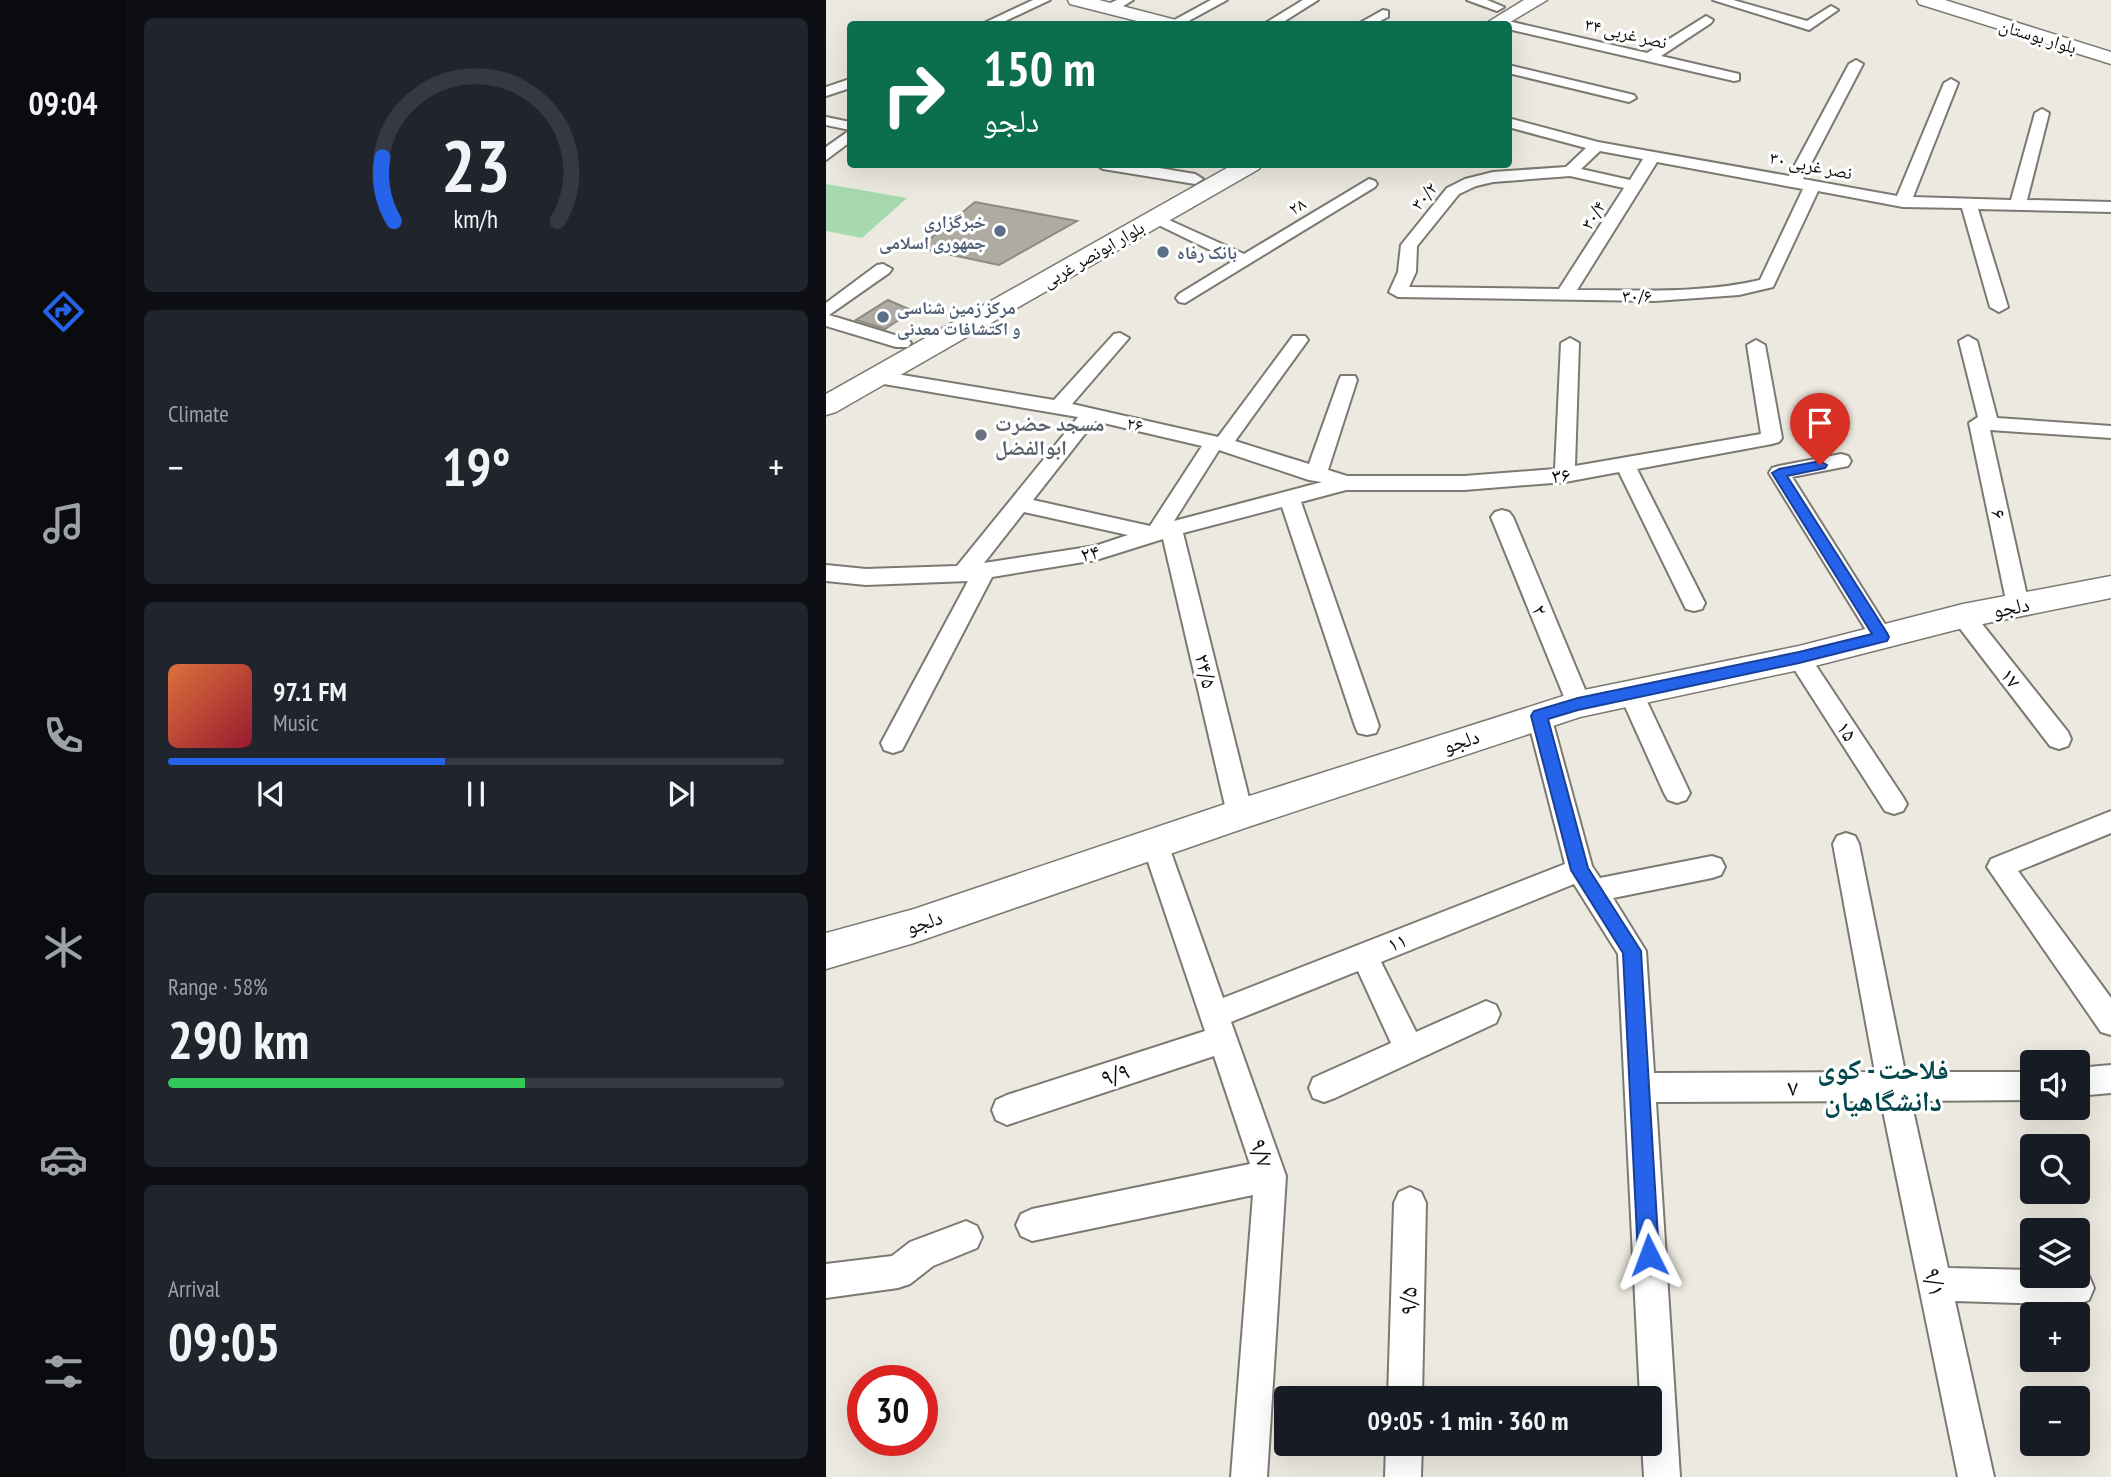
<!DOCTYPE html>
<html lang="en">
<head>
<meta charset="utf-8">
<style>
	body { margin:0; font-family:"PT Sans Narrow","Noto Naskh Arabic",sans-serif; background:#20242c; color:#f1f3f6; height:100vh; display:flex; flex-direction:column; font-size:26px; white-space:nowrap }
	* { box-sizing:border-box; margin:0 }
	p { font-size:23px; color:#9ea1a6 }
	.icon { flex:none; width:38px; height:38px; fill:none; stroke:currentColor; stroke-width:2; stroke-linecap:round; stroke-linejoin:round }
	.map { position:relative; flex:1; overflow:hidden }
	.sheet { display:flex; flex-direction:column; gap:18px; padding:18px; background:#0d0f14; width:700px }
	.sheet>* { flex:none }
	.hud { position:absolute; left:21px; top:21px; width:665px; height:147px; border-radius:7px; box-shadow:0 7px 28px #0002; background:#0b6e4f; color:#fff; overflow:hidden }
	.tools { position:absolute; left:1194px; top:1050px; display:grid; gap:14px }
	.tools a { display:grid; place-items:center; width:70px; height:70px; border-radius:7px; background:#171b24; box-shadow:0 7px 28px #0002; font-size:35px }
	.speed { position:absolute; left:21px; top:1365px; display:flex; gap:14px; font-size:35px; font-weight:700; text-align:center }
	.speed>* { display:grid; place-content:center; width:91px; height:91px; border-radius:50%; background:#171b24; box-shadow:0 7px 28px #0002; line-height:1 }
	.speed .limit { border:10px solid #d22; background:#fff; color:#111 }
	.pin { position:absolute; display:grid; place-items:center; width:60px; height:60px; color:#fff; margin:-72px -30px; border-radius:50% 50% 50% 0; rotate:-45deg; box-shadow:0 0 7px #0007 }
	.pin .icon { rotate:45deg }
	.me { position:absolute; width:77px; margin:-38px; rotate:357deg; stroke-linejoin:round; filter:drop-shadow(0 0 5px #0008) }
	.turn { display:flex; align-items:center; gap:24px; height:147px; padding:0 21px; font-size:32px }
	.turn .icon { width:91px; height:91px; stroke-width:2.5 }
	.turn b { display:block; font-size:49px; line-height:60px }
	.big { font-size:52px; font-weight:700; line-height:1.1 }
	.sheet .widget { flex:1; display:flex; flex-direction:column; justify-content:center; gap:10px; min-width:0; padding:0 24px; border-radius:10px; background:#20242c }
	.sheet .dial { align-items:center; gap:0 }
	.dial svg { height:182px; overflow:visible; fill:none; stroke:#363941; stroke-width:7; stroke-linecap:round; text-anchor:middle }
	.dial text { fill:#f1f3f6; stroke:none }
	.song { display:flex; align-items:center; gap:21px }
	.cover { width:84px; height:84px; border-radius:10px; background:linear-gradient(135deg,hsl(20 70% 55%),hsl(350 70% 35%)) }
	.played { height:7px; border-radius:4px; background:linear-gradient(90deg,#2563eb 45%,#363941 45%) }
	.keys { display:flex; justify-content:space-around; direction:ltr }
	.heat { display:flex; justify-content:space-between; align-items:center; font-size:38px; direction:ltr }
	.charge { height:10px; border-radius:5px; background:linear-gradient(90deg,#34c759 58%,#363941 0) }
	.trip { position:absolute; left:448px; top:1386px; width:388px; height:70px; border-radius:7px; background:#171b24; box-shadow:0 7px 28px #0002; font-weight:700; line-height:70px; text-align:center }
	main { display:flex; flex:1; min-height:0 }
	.tab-bar { display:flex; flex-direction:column; width:126px; justify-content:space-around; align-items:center; background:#090b0e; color:#9ea1a6 }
	.tab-bar .icon { width:49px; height:49px }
	.tab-bar .on { color:#2563eb }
	.tab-bar b { font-size:32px; color:#f1f3f6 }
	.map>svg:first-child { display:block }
	.green { fill:#a6daae }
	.building { fill:#aeaba2; stroke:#8c8a81; stroke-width:2 }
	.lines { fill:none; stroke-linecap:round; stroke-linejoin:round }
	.street-casing { stroke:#7b7971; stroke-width:4 }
	.secondary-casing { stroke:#7b7971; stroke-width:3 }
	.street { fill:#fff; fill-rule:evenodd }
	.secondary { fill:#fff; fill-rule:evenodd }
	.route { fill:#2563eb; stroke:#184099; stroke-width:2 }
	.service-dot { fill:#5c6f8a; stroke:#fff; stroke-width:2.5 }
	.worship-dot { fill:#6b7280; stroke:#fff; stroke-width:2.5 }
	.labels { text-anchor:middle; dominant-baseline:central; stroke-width:6; stroke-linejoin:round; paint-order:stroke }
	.far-street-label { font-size:18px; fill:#0e0d0a; stroke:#fff }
	.far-service-label { font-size:18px; font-weight:bold; fill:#4e5e75; stroke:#fff; text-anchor:start }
	.worship-label { font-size:21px; font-weight:bold; fill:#5b616d; stroke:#fff; text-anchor:start }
	.street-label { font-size:21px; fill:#0e0d0a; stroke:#fff }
	.near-street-label { font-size:24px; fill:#0e0d0a; stroke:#fff }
	.near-neighbourhood-label { font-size:28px; font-weight:bold; fill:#03464c; stroke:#fff }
</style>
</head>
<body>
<main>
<nav class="tab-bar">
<b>09:04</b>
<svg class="icon on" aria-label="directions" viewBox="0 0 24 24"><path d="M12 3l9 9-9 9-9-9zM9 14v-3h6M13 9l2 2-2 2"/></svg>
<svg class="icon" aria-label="music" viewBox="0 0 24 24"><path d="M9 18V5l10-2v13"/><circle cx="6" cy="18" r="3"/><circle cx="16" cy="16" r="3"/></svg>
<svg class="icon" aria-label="phone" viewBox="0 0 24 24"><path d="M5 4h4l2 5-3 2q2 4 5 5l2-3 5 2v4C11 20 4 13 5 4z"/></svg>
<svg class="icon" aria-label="climate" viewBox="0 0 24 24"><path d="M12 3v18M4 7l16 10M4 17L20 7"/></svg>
<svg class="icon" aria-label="car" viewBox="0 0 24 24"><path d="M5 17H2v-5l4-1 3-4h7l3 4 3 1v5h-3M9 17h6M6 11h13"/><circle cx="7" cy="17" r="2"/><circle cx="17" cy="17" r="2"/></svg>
<svg class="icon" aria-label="filters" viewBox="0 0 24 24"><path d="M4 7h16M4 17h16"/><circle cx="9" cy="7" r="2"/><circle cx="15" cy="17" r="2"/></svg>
</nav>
<section class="sheet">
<div class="widget dial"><svg viewBox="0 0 100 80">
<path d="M14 69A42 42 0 1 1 86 69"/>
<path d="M14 69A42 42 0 0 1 9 41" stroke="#2563eb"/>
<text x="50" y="56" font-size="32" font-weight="700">23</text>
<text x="50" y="72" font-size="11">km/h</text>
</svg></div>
<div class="widget"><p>Climate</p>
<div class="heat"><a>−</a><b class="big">19°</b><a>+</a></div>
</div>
<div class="widget">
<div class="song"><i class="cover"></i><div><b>97.1 FM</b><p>Music</p></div></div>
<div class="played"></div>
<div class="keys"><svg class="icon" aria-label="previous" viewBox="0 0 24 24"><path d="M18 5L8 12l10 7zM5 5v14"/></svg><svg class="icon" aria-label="pause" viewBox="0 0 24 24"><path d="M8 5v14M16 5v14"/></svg><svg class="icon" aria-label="next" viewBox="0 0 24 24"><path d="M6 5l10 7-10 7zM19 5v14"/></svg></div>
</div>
<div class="widget"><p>Range · 58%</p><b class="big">290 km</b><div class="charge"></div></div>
<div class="widget"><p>Arrival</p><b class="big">09:05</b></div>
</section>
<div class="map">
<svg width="1285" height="1477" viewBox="0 0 1285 1477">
	<rect width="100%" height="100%" fill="#ece9e0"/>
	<!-- green -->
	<path class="green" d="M 0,184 L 81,198 L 36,238 L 0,231 Z"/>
	<!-- building -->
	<path class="building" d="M 149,202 L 251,221 L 173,265 L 93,248 Z
		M 62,300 L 87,311 L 59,329 L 30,320 Z"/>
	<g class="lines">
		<defs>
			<path id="street" d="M 207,0 L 224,0 L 173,24 L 156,24 Z
				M 291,0 L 307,0 L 288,12 L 278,12 L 278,6 Z
				M 385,0 L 401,0 L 357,24 L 341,24 Z
				M 477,0 L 492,0 L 454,24 L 438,24 Z
				M 641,0 L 661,0 L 678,7 L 671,11 Z
				M 887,0 L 907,0 L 981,21 L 1005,6 L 1012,10 L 983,30 Z
				M 557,10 L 562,11 L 562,17 L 548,24 L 532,24 Z
				M 880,16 L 887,20 L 885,23 L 835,56 L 913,74 L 913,80 L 908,81 L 682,29 L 682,24 L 676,24 L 682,21 L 821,53 Z
				M 1030,60 L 1037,64 L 977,179 L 1071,196 L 1118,83 L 1125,79 L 1132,83 L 1087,197 L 1185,200 L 1209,113 L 1216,109 L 1223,113 L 1201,200 L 1285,202 L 1285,212 L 1152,209 L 1182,307 L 1173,312 L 1164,307 L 1136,208 L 1077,207 L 992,191 L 947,287 L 913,295 L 829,301 L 572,297 L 563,292 L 572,272 L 575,245 L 621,188 L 639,179 L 667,172 L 740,167 L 760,148 L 682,127 L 682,118 L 772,142 L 963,176 L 1023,64 ZM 774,151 L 817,159 L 804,180 L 755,169 ZM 831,162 L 977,189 L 934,280 C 875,294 811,290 751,290 ZM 744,176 L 798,188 L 733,289 L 583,287 L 590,272 L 591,246 L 633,194 L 650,186 L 667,182 Z
				M 682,65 L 808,95 L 810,98 L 803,102 L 682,73 Z
				M 24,79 L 24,88 L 0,96 L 0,87 Z
				M 0,117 L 24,122 L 24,130 L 0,125 Z
				M 24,130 L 24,142 L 0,160 L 0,147 Z
				M 270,164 L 309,164 L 369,174 L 377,179 L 369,184 L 277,169 Z
				M 543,179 L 549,181 L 551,184 L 549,187 L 359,303 L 353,302 L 350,298 L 353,294 L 407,261 L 320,219 L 322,216 L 334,216 L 418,254 Z
				M 57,264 L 66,269 L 63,273 L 3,315 L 82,339 L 85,343 L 82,347 L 70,347 L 0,326 L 0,303 L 51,265 Z
				M 294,333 L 303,338 L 246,404 L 392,437 L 467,336 L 479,336 L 482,340 L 409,441 L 483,464 L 513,380 L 515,376 L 529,376 L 531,380 L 502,470 L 521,476 L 638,476 L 729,469 L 735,343 L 744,338 L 753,343 L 749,466 L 935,434 L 921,345 L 930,340 L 939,345 L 956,438 L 953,442 L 946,444 L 811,469 L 879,603 L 876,609 L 868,611 L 860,609 L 857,603 L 793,472 L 739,482 L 638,490 L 520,490 L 475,502 L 553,726 L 550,733 L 541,735 L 532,733 L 529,726 L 456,507 L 357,533 L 427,814 L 423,822 L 414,825 L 405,822 L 401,814 L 337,539 L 270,560 L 166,577 L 76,750 L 67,753 L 58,750 L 55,743 L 142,581 L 40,585 L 0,581 L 0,565 L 40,569 L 131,566 L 252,417 L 52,383 L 43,377 L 52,371 L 228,400 L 288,334 ZM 269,421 L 376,446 L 324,526 L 207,500 ZM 393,450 L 483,480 L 496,482 L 348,521 ZM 198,512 L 302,535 L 269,546 L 158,563 Z
				M 1142,336 L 1151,341 L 1171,418 L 1285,426 L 1285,438 L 1164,430 L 1203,605 L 1200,611 L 1192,613 L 1184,611 L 1181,605 L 1143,423 L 1152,417 L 1133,341 Z
				M 1015,454 L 1022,456 L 1025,461 L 1022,466 L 966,477 L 1067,637 L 1064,643 L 1056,645 L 1048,643 L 943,473 L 946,468 L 953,466 Z
				M 676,510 L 683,512 L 687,517 L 765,704 L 761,711 L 753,713 L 745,711 L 741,704 L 665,517 L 669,512 Z
				M 1137,608 L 1145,610 L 1242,732 L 1245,739 L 1242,746 L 1233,749 L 1224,746 L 1129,622 L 1126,616 L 1129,610 Z
				M 973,649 L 981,652 L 1077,797 L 1081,804 L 1077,811 L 1068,814 L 1059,811 L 961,658 L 965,652 Z
				M 805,684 L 813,687 L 817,693 L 864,793 L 860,800 L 851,803 L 842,800 L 838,793 L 793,693 L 797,687 Z
				M 713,707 L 722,709 L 725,716 L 766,866 L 774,878 L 886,856 L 895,859 L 899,867 L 895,875 L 886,878 L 787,898 L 820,951 L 828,1073 L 1049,1072 L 1007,844 L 1011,836 L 1020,833 L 1029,836 L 1033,844 L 1079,1072 L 1206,1072 L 1206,1100 L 1085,1101 L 1122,1268 L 1206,1270 L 1206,1276 L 1251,1276 L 1251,1272 L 1263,1276 L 1268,1288 L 1263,1300 L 1251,1305 L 1129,1301 L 1168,1477 L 1132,1477 L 1055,1101 L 830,1102 L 854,1477 L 818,1477 L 816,1444 L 824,1444 L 824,1398 L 814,1398 L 792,954 L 748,884 L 555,962 L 590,1032 L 660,1001 L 670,1005 L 674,1014 L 670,1023 L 509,1098 L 498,1102 L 487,1098 L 483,1088 L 487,1078 L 565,1043 L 532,971 L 405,1022 L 460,1176 L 441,1477 L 405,1477 L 427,1195 L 206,1241 L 195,1236 L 190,1225 L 195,1214 L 206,1209 L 424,1164 L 388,1056 L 181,1125 L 170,1120 L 166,1110 L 170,1100 L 181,1095 L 379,1031 L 316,844 L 320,836 L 329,833 L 338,836 L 342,844 L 397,998 L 739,864 L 701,716 L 704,709 Z
				M 1285,811 L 1285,833 L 1192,871 L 1285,998 L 1285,1035 L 1275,1032 L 1161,867 L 1165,859 Z
				M 1285,1065 L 1285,1093 L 1251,1096 L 1251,1068 Z
				M 584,1187 L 595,1192 L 600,1203 L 596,1398 L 562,1398 L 568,1203 L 573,1192 Z
				M 140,1221 L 151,1226 L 156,1237 L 151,1248 L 107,1266 L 84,1284 L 72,1288 L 0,1298 L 0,1264 L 66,1256 L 84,1242 Z
				M 560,1444 L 596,1444 L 595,1477 L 559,1477 Z"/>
			<path id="secondary" d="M 242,0 L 273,0 L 350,20 L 352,24 L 323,24 L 244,4 Z
				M 698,0 L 721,0 L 681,24 L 659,24 Z
				M 1091,0 L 1119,0 L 1285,52 L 1285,64 L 1093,4 Z
				M 408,164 L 436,164 L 433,169 L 10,412 L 0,415 L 0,394 Z
				M 1285,576 L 1285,598 L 1137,628 L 973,670 L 754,717 L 419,828 L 88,943 L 0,969 L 0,933 L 88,909 L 414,799 L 753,691 L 973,646 L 1137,604 Z"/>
		</defs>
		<!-- street casing -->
		<use href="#street" class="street-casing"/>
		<!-- secondary casing -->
		<use href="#secondary" class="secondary-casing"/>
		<!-- street -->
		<use href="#street" class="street"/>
		<!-- secondary -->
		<use href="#secondary" class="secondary"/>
	</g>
	<!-- route -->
	<path class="route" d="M 994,461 L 1001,465 L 999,468 L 961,476 L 1061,633 L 1063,637 L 1061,641 L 973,663 L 752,710 L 722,719 L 762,868 L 815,951 L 833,1255 L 830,1262 L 823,1265 L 815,1262 L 812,1255 L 797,953 L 745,870 L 705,716 L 708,711 L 752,698 L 973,652 L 1046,634 L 946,473 L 953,469 Z"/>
	<!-- markers -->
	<g class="service-dot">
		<circle cx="174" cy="231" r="7"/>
		<circle cx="337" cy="252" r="7"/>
		<circle cx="57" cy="317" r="7"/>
	</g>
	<circle class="worship-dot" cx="155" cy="435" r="7"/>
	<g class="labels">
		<!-- far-street labels -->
		<g class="far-street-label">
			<text transform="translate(800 33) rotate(13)">نصر غربی ۳۴</text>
			<text transform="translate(1212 36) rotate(17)">بلوار بوستان</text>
			<text transform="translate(985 165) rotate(11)">نصر غربی ۳۰</text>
			<text transform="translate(598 196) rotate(-50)">۳۰/۲</text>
			<text transform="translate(471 206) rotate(-32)">۲۸</text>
			<text transform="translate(767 215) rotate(-58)">۳۰/۴</text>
			<text transform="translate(267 254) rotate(-30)">بلوار ابونصر غربی</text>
			<text x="811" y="295">۳۰/۶</text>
			<text transform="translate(309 424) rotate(12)">۲۶</text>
		</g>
		<!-- far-service labels -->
		<g class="far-service-label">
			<text x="160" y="221" text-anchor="end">خبرگزاری<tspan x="160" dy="21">جمهوری اسلامی</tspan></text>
			<text x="351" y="252">بانک رفاه</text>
			<text x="71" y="307">مرکز زمین شناسی<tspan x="71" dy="21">و اکتشافات معدنی</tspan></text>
		</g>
		<!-- worship labels -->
		<g class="worship-label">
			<text x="169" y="423">مسجد حضرت<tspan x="169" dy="24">ابوالفضل</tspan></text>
		</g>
		<!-- street labels -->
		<g class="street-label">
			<text transform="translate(735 475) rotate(-6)">۳۶</text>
			<text transform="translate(1173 514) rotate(78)">۶</text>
			<text transform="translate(264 553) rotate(-12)">۲۴</text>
			<text transform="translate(1185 607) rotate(-11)">دلجو</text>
			<text transform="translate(714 610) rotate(68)">۲</text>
			<text transform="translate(380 671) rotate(76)">۲۴/۵</text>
			<text transform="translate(1185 678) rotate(52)">۱۷</text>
			<text transform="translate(1021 731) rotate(57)">۱۵</text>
			<text transform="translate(635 741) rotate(-18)">دلجو</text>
			<text transform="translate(98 922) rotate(-18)">دلجو</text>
			<text transform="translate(571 942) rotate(-21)">۱۱</text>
		</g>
		<!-- near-street labels -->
		<g class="near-street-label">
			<text transform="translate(289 1074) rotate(-18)">۹/۹</text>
			<text x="967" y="1087">۷</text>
			<text transform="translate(436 1153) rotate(72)">۹/۷</text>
			<text transform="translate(1109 1282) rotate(78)">۹/۱</text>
			<text transform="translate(582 1301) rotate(-88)">۹/۵</text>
		</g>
		<!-- near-neighbourhood labels -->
		<g class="near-neighbourhood-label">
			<text x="1057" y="1068">فلاحت - کوی<tspan x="1057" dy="32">دانشگاهیان</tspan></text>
		</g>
	</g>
</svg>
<div class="tools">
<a><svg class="icon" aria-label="sound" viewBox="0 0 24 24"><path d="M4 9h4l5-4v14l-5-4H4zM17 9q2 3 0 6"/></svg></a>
<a><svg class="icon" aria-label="search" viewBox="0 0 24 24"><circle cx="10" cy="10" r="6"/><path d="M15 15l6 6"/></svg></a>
<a><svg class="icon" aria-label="layers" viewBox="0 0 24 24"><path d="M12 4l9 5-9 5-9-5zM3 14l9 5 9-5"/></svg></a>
<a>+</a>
<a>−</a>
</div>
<div class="speed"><div class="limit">30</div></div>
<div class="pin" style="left:994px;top:465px;background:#d93025"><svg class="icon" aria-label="arrive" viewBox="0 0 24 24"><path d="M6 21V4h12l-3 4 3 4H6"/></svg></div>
<svg class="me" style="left:823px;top:1255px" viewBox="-20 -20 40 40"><path d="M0-17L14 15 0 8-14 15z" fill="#2563eb" stroke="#fff" stroke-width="4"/></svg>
<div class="trip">09:05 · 1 min · 360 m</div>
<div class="hud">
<div class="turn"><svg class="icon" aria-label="right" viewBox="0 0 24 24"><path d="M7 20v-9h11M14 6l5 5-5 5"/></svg><div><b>150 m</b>دلجو</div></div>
</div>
</div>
</main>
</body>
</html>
